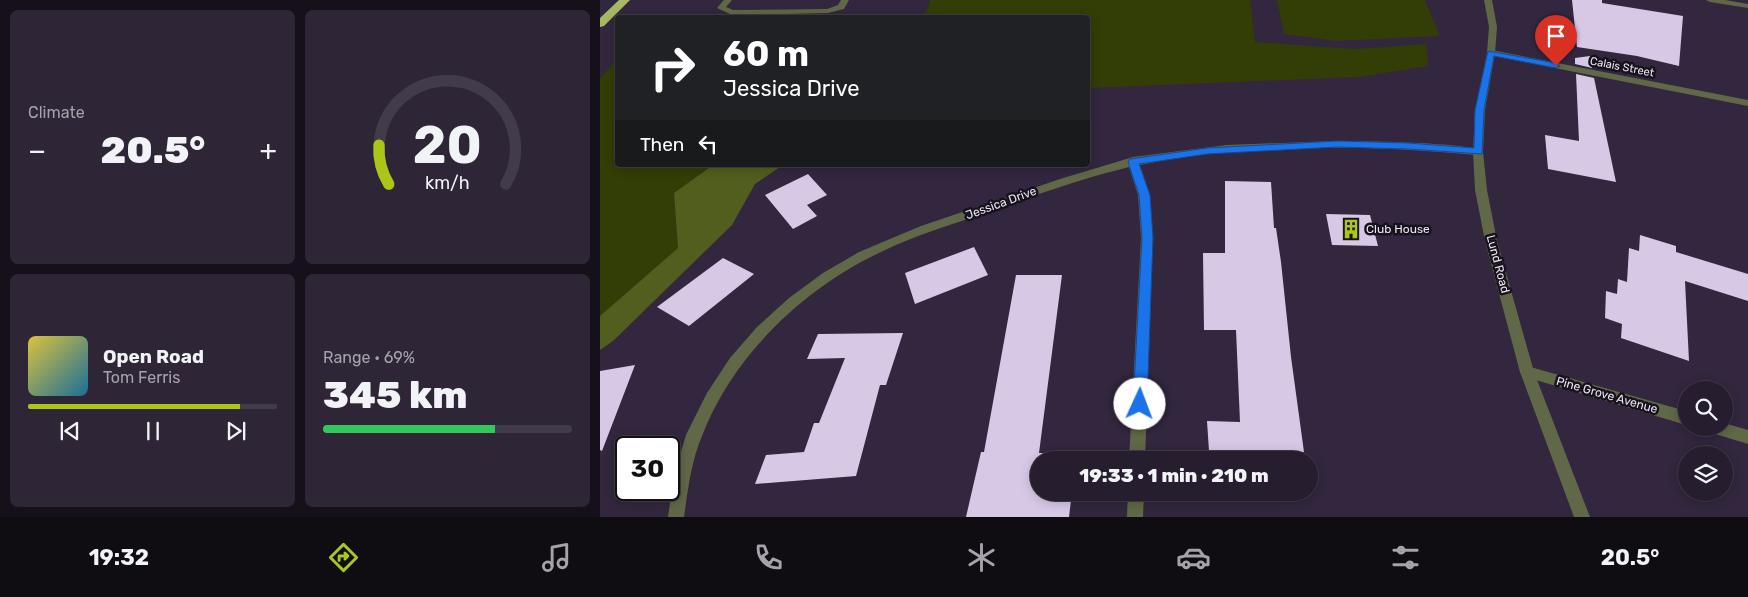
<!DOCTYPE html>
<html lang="en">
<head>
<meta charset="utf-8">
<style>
	body { margin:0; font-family:Rubik,sans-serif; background:#2e2636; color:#f1f3f6; height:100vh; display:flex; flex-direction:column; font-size:19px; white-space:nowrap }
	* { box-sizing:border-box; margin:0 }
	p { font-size:16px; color:#a4a2aa }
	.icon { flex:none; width:28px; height:28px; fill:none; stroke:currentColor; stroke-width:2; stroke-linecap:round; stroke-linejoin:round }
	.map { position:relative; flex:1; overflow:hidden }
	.details { display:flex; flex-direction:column; gap:10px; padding:10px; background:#151019; width:600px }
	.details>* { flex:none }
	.hud { position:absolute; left:15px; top:15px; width:475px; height:152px; border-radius:5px; box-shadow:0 2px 12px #0003,0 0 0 1px #423b4a; background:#202124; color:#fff; overflow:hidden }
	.fabs { position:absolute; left:1078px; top:381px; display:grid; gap:10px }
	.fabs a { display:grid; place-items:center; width:55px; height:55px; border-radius:50%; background:#261d2e; box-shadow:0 2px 12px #0003,0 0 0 1px #423b4a; font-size:25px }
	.speed { position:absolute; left:15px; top:436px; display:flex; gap:10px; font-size:25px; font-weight:700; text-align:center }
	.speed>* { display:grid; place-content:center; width:65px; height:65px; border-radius:50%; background:#261d2e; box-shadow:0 2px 12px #0003,0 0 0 1px #423b4a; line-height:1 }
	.speed .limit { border:2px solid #111; border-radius:8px; background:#fff; color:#111 }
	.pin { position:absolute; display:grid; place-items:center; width:42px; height:42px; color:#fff; margin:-51px -21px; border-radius:50% 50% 50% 0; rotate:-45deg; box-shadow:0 0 5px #0007 }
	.pin .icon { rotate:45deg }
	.me { position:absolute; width:55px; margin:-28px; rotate:2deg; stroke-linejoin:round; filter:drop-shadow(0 0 4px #0008) }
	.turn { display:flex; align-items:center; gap:18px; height:105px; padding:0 25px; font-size:22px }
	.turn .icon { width:65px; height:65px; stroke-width:2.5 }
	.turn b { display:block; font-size:35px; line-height:42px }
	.then { display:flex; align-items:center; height:48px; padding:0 25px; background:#0003; gap:10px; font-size:19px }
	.big { font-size:38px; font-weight:800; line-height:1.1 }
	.details .tile { flex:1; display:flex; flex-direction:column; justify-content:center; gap:8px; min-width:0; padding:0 18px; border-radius:8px; background:#2e2636 }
	.details .dial { align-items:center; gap:0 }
	.dial svg { height:130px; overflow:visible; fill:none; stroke:#423b4a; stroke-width:7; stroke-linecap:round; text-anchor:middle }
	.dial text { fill:#f1f3f6; stroke:none }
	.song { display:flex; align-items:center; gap:15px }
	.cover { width:60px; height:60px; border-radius:8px; background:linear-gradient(135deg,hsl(50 70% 55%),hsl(200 70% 35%)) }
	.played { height:5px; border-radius:2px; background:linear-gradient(90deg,#abc616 85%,#423b4a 85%) }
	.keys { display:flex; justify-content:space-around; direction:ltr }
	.heat { display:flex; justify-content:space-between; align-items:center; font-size:28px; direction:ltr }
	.charge { height:8px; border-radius:4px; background:linear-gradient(90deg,#34c759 69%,#423b4a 0) }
	.details .tiles { flex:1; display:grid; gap:10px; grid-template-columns:repeat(2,1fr) }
	.trip { position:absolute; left:430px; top:451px; width:288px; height:50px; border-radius:25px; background:#261d2e; box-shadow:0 2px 12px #0003,0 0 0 1px #423b4a; font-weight:800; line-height:50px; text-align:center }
	.tabs { display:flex; height:80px; justify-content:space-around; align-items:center; background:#0f0c12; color:#a4a2aa }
	.tabs .icon { width:35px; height:35px }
	.tabs .selected { color:#abc616 }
	.tabs b { font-size:22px; color:#f1f3f6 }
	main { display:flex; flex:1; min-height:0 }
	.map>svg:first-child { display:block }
	.green { fill:#333d06 }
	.forest { fill:#515e1d }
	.building { fill:#d7c9e6 }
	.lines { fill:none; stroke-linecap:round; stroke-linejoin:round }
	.service { fill:#606847; fill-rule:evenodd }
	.minor { fill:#606847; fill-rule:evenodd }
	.tertiary { fill:#606847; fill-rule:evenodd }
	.motorway { fill:#a6b864; fill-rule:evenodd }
	.route { fill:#1a73e8; stroke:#114b97 }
	.labels { text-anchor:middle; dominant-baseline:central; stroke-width:5; stroke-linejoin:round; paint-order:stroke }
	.far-street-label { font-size:11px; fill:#eae3f2; stroke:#18121d }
	.street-label { font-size:12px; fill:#eae3f2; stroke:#18121d }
	.poi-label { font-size:12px; fill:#eae3f2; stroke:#18121d; text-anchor:start }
</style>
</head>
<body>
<main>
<section class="details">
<div class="tiles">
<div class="tile"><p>Climate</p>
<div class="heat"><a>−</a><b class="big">20.5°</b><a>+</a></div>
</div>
<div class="tile dial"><svg viewBox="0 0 100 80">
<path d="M14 69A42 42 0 1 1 86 69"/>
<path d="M14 69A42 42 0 0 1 8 45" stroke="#abc616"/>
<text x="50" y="56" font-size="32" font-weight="700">20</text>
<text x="50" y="72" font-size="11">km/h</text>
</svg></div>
<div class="tile">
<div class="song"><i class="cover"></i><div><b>Open Road</b><p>Tom Ferris</p></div></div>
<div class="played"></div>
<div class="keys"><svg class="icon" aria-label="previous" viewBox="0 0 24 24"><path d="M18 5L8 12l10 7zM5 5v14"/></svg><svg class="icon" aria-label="pause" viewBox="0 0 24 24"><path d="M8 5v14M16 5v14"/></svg><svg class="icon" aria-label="next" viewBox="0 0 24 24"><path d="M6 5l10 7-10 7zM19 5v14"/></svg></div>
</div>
<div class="tile"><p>Range · 69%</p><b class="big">345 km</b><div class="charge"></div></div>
</div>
</section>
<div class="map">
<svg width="1148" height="517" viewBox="0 0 1148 517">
	<rect width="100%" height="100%" fill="#32273e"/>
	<!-- green -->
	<path class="green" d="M 330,0 L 650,0 L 655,42 L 756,49 L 826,44 L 828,66 L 760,77 L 488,88 L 488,18 L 319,17 L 327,10 Z
		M 677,0 L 825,0 L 840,36 L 736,41 L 684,34 Z
		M 13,63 L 17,63 L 18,165 L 113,165 L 74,193 L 78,248 L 0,316 L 0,79 Z"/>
	<!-- forest -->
	<path class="forest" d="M 113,165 L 183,165 L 155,184 L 132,225 L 13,341 L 0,350 L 0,316 L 78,248 L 74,193 Z"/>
	<!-- building -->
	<path class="building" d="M 972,0 L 1002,0 L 1002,3 L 1083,16 L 1079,66 L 1037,56 L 977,47 Z
		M 990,56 L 992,68 L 975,64 L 975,58 Z
		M 976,74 L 994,78 L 1016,182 L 948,169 L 945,135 L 979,141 Z
		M 208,174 L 227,195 L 207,205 L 217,216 L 193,229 L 165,195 Z
		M 625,181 L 671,182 L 674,228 L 676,228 L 681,262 L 691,357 L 704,452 L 609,451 L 607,421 L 640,422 L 636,330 L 604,330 L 603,253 L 625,253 Z
		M 726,214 L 770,215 L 778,246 L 732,245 Z
		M 1040,235 L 1076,246 L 1076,252 L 1148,274 L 1148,301 L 1085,281 L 1089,361 L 1021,338 L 1022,324 L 1005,318 L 1006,291 L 1017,294 L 1018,279 L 1027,282 L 1029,248 L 1039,251 Z
		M 374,247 L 388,275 L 315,304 L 305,273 Z
		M 123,258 L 154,274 L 89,326 L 57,307 Z
		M 416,275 L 462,275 L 439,453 L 446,453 L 445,460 L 439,460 L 439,492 L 472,492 L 469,517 L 366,517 L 381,452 L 384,452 Z
		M 303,333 L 286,385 L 280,385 L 256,476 L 155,484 L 166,455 L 204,452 L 214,423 L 219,423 L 245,358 L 207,359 L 218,334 Z
		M 35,365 L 2,451 L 0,450 L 0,371 Z"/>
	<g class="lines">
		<!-- service -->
		<path class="service" d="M 124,0 L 132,0 L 126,7 L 133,10 L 227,9 L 238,5 L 241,0 L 249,0 L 244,9 L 228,13 L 132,15 L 117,8 Z"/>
		<!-- minor -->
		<path class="minor" d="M 1106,0 L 1125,0 L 1148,4 L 1148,8 L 1110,2 Z
			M 891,50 L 1148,100 L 1148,106 L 888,55 L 887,53 Z
			M 734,141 C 755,141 874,142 883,152 L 878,155 C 765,145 651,142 540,165 L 550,195 L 553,238 L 545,460 L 529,460 L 541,238 L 538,195 L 529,167 C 480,179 433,196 385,213 C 351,225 316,235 283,251 C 205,287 133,355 102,436 C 91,462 88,489 84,517 L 68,517 L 74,475 L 86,435 L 107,393 L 130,358 L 157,327 L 189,298 L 223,273 L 259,252 L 321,226 L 460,179 L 533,157 L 627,145 Z
			M 927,366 L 1086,411 L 1086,425 L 922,376 L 920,372 L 922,368 Z
			M 1124,423 L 1148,430 L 1148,444 L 1112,433 L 1110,428 L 1124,428 Z
			M 528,492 L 544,492 L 543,517 L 527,517 Z"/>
		<!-- tertiary -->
		<path class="tertiary" d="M 884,0 L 892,0 L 897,27 L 895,53 L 885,110 L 883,152 L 887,190 L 897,241 L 934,372 L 990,517 L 974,517 L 920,372 L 885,241 L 875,190 L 873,152 L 875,110 L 887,53 L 889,27 Z"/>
		<!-- motorway -->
		<path class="motorway" d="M 19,0 L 30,0 L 4,26 L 0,27 L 0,18 Z"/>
	</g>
	<!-- route -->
	<path class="route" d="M 888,51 L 956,63 L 960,66 L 956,68 L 894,56 L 884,110 L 882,154 L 808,149 L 738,147 L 607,154 L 539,164 L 550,195 L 553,238 L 547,404 L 545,409 L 540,411 L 535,409 L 533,404 L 542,238 L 539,195 L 528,162 L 530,159 L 607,148 L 738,141 L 808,143 L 874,148 L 875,110 Z"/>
	<!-- icons -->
	<defs>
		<symbol id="building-bare" viewBox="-9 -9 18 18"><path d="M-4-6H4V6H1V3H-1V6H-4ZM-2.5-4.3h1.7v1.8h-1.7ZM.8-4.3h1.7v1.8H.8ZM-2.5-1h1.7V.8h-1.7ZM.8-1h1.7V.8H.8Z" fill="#abc616" stroke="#18121d" stroke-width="2.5" paint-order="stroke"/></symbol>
	</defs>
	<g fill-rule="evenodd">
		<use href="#building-bare" x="737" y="215" width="28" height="28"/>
	</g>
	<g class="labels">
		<!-- far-street labels -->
		<g class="far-street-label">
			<text transform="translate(1022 67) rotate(11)">Calais Street</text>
		</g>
		<!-- street labels -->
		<g class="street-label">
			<text transform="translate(401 203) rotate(-20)">Jessica Drive</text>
			<text transform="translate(898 264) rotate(75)">Lund Road</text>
			<text transform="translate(1007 395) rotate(16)">Pine Grove Avenue</text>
		</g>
		<!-- poi labels -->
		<g class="poi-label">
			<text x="766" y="229">Club House</text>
		</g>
	</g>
</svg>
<div class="fabs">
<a><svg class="icon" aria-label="search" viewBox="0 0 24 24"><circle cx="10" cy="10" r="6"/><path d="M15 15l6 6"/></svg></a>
<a><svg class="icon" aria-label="layers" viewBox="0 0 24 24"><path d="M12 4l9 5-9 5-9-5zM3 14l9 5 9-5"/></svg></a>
</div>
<div class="speed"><div class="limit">30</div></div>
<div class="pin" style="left:956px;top:66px;background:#d93025"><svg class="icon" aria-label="arrive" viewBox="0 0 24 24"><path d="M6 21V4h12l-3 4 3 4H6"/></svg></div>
<svg class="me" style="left:540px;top:404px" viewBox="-20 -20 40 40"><circle r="19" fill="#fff"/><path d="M0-13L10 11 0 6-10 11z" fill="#1a73e8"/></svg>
<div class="trip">19:33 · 1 min · 210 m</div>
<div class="hud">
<div class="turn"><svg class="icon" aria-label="right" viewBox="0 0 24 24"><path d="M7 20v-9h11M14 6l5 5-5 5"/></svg><div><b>60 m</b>Jessica Drive</div></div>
<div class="then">Then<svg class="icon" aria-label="left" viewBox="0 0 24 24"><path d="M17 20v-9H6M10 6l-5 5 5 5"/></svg></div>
</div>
</div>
</main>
<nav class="tabs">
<b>19:32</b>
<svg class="icon selected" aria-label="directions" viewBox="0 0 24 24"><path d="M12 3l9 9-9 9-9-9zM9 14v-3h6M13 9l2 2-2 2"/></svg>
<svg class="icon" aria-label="music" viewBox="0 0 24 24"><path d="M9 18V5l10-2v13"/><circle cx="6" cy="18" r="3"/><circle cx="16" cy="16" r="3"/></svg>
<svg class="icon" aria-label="phone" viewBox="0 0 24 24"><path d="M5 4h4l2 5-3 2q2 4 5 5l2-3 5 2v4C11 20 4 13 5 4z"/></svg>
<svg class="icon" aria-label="climate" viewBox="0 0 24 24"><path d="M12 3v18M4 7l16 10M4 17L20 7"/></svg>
<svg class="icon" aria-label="car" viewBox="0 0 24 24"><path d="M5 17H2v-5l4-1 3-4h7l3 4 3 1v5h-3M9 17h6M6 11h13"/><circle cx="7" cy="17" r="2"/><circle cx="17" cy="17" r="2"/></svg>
<svg class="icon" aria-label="filters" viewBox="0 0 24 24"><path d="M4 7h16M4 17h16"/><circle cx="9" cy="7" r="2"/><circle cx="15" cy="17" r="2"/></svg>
<b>20.5°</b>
</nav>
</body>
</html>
